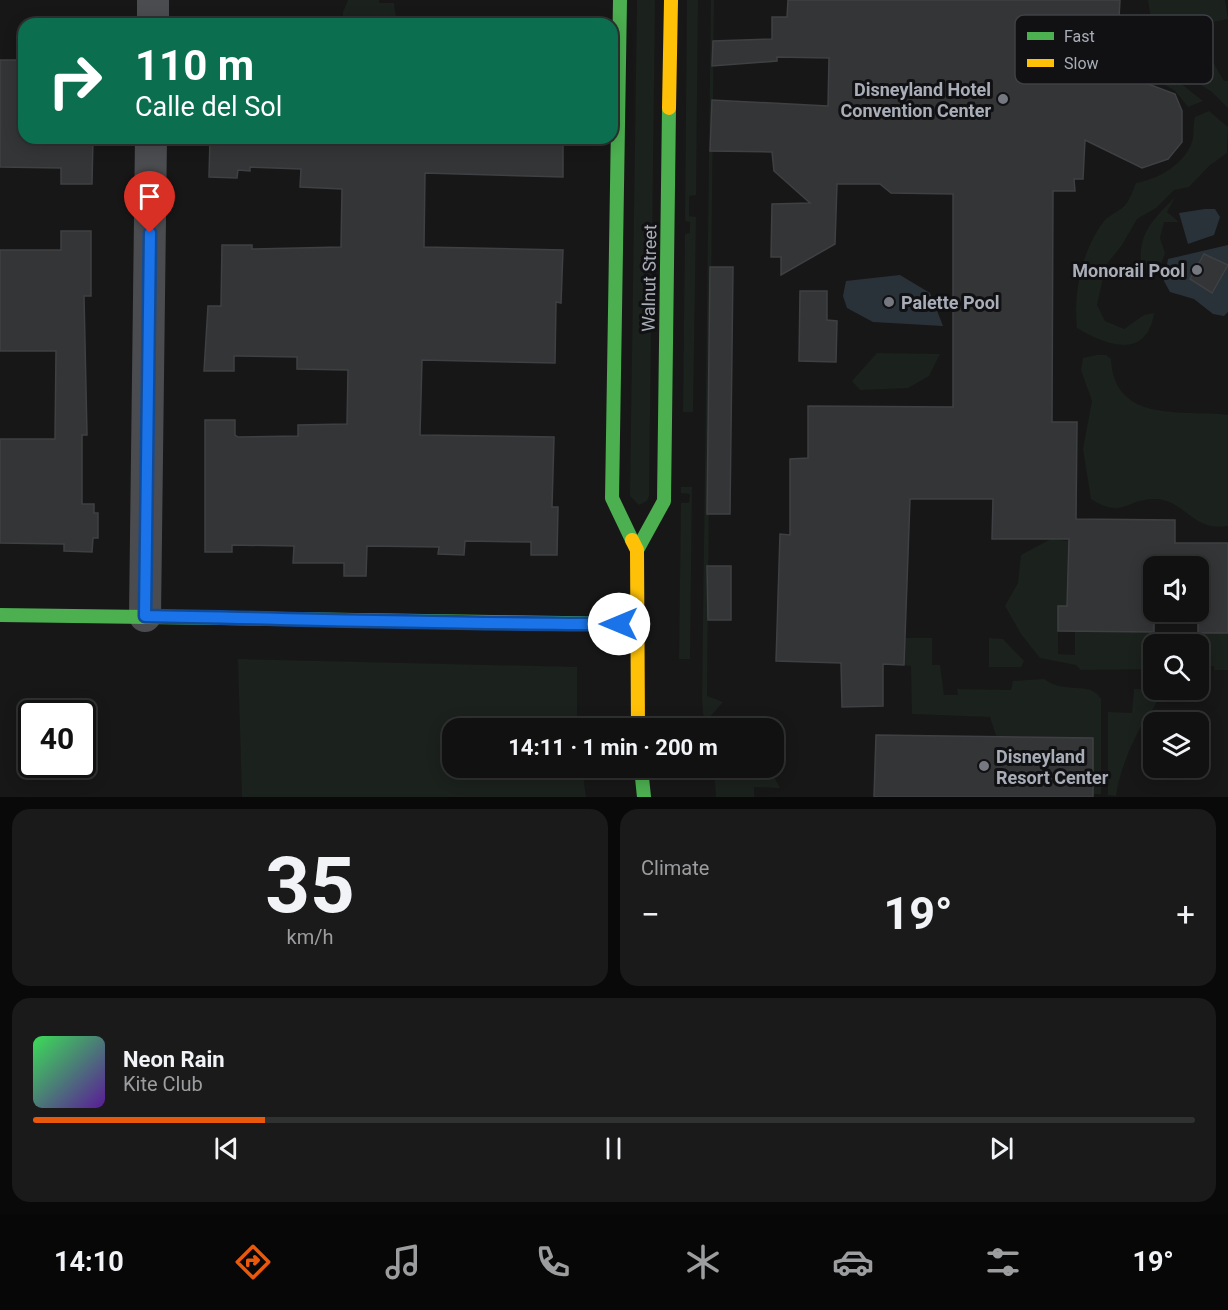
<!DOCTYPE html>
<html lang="en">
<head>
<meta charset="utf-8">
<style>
	body { margin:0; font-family:Roboto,sans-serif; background:#1a1a1a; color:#f1f3f6; height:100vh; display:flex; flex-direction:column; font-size:22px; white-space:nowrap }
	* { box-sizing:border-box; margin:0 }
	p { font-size:20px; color:#9c9d9f }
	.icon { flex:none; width:33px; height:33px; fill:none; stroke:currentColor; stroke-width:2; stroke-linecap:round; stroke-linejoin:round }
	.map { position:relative; height:797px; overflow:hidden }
	.details { display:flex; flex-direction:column; gap:12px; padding:12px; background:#090909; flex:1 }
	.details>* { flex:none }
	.hud { position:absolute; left:18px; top:18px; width:600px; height:126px; border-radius:18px; box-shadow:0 3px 15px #0003,0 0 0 2px #303131; background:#0b6e4f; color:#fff; overflow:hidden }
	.controls { position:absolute; left:1143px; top:556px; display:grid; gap:12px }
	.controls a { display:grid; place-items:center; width:66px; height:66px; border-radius:12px; background:#111; box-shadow:0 3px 15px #0003,0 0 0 2px #303131; font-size:30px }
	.speed { position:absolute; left:18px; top:700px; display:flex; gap:12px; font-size:30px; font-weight:700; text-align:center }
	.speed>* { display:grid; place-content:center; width:78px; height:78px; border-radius:50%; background:#111; box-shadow:0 3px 15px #0003,0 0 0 2px #303131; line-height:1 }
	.speed .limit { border:3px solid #111; border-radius:9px; background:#fff; color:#111 }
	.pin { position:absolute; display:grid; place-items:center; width:51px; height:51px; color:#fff; margin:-62px -26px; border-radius:50% 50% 50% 0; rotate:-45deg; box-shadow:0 0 6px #0007 }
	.pin .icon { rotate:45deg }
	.me { position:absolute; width:66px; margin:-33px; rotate:270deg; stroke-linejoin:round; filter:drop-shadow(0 0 4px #0008) }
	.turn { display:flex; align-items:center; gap:21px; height:126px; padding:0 18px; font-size:27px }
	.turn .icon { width:78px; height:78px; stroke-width:2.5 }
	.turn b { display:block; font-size:42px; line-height:51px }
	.big { font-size:45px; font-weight:700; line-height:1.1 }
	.details .widget { flex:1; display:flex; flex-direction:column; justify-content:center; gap:9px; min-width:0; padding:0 21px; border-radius:18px; background:#1a1a1a }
	.details .dial { align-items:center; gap:0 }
	.dial b { font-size:78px; line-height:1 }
	.song { display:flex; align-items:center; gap:18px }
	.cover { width:72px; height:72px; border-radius:9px; background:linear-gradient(135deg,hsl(130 70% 55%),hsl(270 70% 35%)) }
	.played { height:6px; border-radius:3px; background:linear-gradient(90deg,#ea580c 20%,#303131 20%) }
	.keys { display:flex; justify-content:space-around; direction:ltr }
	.heat { display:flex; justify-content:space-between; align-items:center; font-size:33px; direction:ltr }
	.details .tiles { flex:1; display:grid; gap:12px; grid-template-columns:1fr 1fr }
	.widget:last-child { grid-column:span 2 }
	.trip { position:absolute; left:442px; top:718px; width:342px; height:60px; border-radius:18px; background:#111; box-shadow:0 3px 15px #0003,0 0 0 2px #303131; font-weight:700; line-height:60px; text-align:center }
	.menu { display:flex; height:96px; justify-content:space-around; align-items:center; background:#070707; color:#9c9d9f }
	.menu .icon { width:42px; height:42px }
	.menu .active { color:#ea580c }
	.menu b { font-size:27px; color:#f1f3f6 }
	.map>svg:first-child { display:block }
	.green { fill:#1b211c }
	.water { fill:#2a3239 }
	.building { fill:#343537; stroke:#3f4043; stroke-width:1.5 }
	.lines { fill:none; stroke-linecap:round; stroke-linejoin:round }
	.street { stroke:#4b4c50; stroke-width:32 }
	.fast { stroke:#4caf50; stroke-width:14 }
	.slow { stroke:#ffc107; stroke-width:14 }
	.route-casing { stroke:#114b97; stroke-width:15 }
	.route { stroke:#1a73e8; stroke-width:10 }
	.poi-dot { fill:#757880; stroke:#111113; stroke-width:2 }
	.labels { text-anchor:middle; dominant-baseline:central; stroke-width:6; stroke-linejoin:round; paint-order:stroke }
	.poi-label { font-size:18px; font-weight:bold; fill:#a8adb8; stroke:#111113; text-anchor:end }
	.street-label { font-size:18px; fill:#a8adb8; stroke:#111113 }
	.key { fill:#111113; stroke:#3e4045; stroke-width:1.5 }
	.key-label { font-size:16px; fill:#a8adb8 }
</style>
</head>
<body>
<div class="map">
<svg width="1228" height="797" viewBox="0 0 1228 797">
	<rect width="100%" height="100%" fill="#171717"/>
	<!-- green -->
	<path class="green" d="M 348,0 L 379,0 L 379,3 L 394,3 L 397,24 L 343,24 L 343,12 Z
		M 637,0 L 655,0 L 649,496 L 647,501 L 639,505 L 630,496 Z
		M 687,0 L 698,0 L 696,195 L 689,196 L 689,216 L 696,217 L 693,412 L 683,412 L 685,234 L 690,233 L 690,222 L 685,221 Z
		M 711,0 L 714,0 L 707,696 L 723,702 L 704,724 L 702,700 Z
		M 1148,0 L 1225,0 L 1228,19 L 1208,23 L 1197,44 C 1211,54 1215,67 1224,81 L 1228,81 L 1228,108 L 1212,92 L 1193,80 L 1183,68 L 1165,60 L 1152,49 L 1152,26 Z
		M 1165,71 L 1203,101 L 1188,107 L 1175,91 L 1157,80 L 1160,73 Z
		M 1209,111 L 1228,127 L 1227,153 L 1209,166 L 1189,187 L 1174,190 L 1156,208 L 1137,219 L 1122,245 L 1106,265 L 1097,305 L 1105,321 L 1124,329 L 1144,315 L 1154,313 C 1147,360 1107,346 1077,328 C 1073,292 1082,250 1104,221 C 1110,214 1121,211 1126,204 C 1131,198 1133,189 1136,183 C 1158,179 1181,166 1191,145 C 1195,136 1192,127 1195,117 Z
		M 1175,197 L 1167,212 L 1179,222 L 1164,222 L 1160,238 L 1165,253 L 1158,273 L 1148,270 L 1141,265 C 1138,232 1154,219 1175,197 Z
		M 877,353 L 940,354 L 929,376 L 908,388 L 860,390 L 852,381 Z
		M 1097,355 L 1106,355 L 1111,359 C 1114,425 1184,409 1228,415 L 1228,526 C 1193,532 1187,502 1157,499 C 1128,497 1123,520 1091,499 L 1083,449 L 1092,401 L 1081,370 L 1083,358 Z
		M 681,487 L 692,487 L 690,659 L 679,659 L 681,503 L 689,503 L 690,494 L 681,493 Z
		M 1051,539 L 1069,541 L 1067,606 L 1058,606 L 1058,654 L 1075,655 L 1075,631 L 1228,633 L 1228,670 L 1214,670 L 1214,666 L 1199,666 L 1198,645 L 1154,645 L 1153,669 L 1081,670 L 1076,665 L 1040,658 L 1021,634 L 1005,606 L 1018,583 L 1021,555 Z
		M 905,638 L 932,638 L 932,665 L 940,665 L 944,695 L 958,695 L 957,689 L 1011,690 L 1013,681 L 1044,679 C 1066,695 1090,680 1101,699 L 1101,794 L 1093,794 L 1093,738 L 997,738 L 990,717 L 912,714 L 911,666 L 904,665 Z
		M 989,638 L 1003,639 L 1024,661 L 1021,667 L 989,667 Z
		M 238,659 L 577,667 L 577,729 L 453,729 L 453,768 L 582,768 L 586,797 L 242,797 Z
		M 1134,689 L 1159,690 C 1159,707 1145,717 1138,732 C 1128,752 1119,774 1116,796 L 1108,795 L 1108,712 L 1132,713 Z
		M 758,769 L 773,775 L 780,788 L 754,787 L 754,797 L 716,797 L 715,780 Z"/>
	<!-- water -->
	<path class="water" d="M 1205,209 L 1215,209 L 1220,217 L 1214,235 L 1188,244 L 1179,213 Z
		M 1228,245 L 1228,312 L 1224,316 L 1213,314 L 1194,299 L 1170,292 L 1164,281 L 1168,259 Z
		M 900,275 L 930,293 L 943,326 L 873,322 L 847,308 L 843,296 L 846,281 Z"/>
	<!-- building -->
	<path class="building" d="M 788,0 L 1120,0 L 1119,18 L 1129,19 L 1127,76 L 1175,94 L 1182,111 L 1182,142 L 1168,159 L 1142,168 L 1085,140 L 1083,179 L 1074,179 L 1075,191 L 1053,191 L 1052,422 L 1077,422 L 1076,519 L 1175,520 L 1175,543 L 1228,543 L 1228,633 L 1198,633 L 1198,567 L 1154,567 L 1154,632 L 1058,631 L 1058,606 L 1067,606 L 1069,539 L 992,539 L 993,499 L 910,499 L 904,665 L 883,664 L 883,706 L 842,707 L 841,663 L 776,661 L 780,534 L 790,535 L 790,459 L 808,458 L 808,406 L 953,407 L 953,194 L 891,193 L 880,184 L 837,184 L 835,244 L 781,275 L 781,257 L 771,257 L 772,204 L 810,203 L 774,171 L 772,152 L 710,151 L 712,100 L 828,106 L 829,58 L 777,57 L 777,61 L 712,66 L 713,41 L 772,39 L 772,17 L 787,17 Z
		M 0,60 L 24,60 L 24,138 L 93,138 L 92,184 L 61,184 L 61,168 L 0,167 Z
		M 210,138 L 331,138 L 331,141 L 403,142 L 404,138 L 563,138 L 563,177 L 425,173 L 424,247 L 563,250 L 561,303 L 556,302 L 555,363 L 422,360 L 420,435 L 554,437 L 552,507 L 558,507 L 557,555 L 531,555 L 531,542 L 465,541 L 464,555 L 438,554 L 439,547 L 367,546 L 366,576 L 344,576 L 344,563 L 293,563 L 294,546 L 232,545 L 232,552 L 205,552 L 205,420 L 235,420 L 235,435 L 238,437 L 298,436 L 298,425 L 347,424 L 348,370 L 297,369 L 297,357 L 238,356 L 234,356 L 234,371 L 204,371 L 208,306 L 221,306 L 222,245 L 252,245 L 252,249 L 341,247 L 342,189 L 300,187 L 301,169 L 250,167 L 250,171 L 238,170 L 237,178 L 209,177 Z
		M 61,231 L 91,231 L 91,296 L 84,296 L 87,435 L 82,435 L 82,504 L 94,504 L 94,513 L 98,513 L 98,538 L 93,538 L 92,552 L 64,551 L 64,544 L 0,543 L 0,439 L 55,439 L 56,351 L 0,351 L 0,250 L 61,250 Z
		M 1204,254 L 1228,265 L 1212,293 L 1190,279 Z
		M 710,267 L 733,267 L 730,514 L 707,514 Z
		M 800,291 L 827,291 L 827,320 L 837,321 L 836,362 L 799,361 Z
		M 707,566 L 731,566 L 731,620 L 708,620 Z
		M 876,735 L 1093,738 L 1093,797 L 874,797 Z"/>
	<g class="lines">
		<!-- street -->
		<path class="street" d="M 153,24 L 153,0
			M 145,616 L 151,138"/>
		<!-- fast -->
		<path class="fast" d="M 620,0 L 612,498 L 632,540
			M 637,550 L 664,501 L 669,108
			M 0,615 L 637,624
			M 641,768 L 644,797"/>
		<!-- slow -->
		<path class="slow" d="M 669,108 L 671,0
			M 632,540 L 637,550 L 638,729"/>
	</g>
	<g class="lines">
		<defs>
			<path id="route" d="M 150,233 L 145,616 C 303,619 461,624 619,624"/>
		</defs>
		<!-- route casing -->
		<use href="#route" class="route-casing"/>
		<!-- route -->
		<use href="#route" class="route"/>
	</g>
	<!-- markers -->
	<g class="poi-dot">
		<circle cx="1003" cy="99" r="6"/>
		<circle cx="1197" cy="270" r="6"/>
		<circle cx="889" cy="302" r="6"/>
		<circle cx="984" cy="766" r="6"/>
	</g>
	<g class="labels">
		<!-- poi labels -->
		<g class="poi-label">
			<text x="991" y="89">Disneyland Hotel<tspan x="991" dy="21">Convention Center</tspan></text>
			<text x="1185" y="270">Monorail Pool</text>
			<text x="901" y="302" text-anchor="start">Palette Pool</text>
			<text x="996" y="756" text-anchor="start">Disneyland<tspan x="996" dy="21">Resort Center</tspan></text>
		</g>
		<!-- street labels -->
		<g class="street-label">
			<text transform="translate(649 278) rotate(-89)">Walnut Street</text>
		</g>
	</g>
	<!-- legend -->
	<rect x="1015" y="15" width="198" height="69" rx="9" class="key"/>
	<rect x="1027" y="32" width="27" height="8" fill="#4caf50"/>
	<rect x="1027" y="59" width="27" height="8" fill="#ffc107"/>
	<g class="key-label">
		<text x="1064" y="42">Fast</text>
		<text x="1064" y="69">Slow</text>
	</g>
</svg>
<div class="controls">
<a><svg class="icon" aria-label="sound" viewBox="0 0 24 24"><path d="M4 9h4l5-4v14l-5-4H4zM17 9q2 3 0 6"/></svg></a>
<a><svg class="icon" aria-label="search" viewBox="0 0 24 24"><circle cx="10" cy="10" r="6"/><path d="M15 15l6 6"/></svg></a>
<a><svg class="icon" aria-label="layers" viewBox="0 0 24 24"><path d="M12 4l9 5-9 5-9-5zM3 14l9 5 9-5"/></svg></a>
</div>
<div class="speed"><div class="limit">40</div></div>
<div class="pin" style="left:150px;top:233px;background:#d93025"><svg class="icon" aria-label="arrive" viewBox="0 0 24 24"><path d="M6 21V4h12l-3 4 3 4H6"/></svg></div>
<svg class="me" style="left:619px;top:624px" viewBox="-20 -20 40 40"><circle r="19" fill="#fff"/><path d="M0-13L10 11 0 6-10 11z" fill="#1a73e8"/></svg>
<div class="trip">14:11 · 1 min · 200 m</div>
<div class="hud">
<div class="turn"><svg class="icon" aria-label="right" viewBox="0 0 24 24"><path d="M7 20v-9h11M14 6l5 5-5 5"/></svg><div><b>110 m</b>Calle del Sol</div></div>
</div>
</div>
<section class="details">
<div class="tiles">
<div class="widget dial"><b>35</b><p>km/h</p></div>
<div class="widget"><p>Climate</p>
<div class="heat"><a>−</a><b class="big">19°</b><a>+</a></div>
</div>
<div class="widget">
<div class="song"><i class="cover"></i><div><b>Neon Rain</b><p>Kite Club</p></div></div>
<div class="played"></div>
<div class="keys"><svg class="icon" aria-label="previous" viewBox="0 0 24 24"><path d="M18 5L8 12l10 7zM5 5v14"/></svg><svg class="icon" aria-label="pause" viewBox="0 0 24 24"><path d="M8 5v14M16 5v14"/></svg><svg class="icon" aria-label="next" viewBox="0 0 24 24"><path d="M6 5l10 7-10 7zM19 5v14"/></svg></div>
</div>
</div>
</section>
<nav class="menu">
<b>14:10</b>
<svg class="icon active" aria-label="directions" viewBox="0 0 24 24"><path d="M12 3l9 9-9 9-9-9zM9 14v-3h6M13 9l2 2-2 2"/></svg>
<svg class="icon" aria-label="music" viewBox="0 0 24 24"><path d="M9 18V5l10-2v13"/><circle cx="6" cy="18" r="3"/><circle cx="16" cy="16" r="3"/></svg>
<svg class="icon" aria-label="phone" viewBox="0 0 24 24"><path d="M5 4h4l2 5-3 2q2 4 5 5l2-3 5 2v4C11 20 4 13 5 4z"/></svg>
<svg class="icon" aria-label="climate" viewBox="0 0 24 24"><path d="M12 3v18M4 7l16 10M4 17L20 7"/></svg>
<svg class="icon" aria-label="car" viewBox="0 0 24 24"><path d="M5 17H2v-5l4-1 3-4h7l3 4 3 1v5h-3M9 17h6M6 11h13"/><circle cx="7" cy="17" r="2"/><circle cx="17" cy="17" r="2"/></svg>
<svg class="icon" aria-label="filters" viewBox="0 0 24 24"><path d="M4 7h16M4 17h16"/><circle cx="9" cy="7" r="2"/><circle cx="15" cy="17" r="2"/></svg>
<b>19°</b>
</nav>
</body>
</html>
